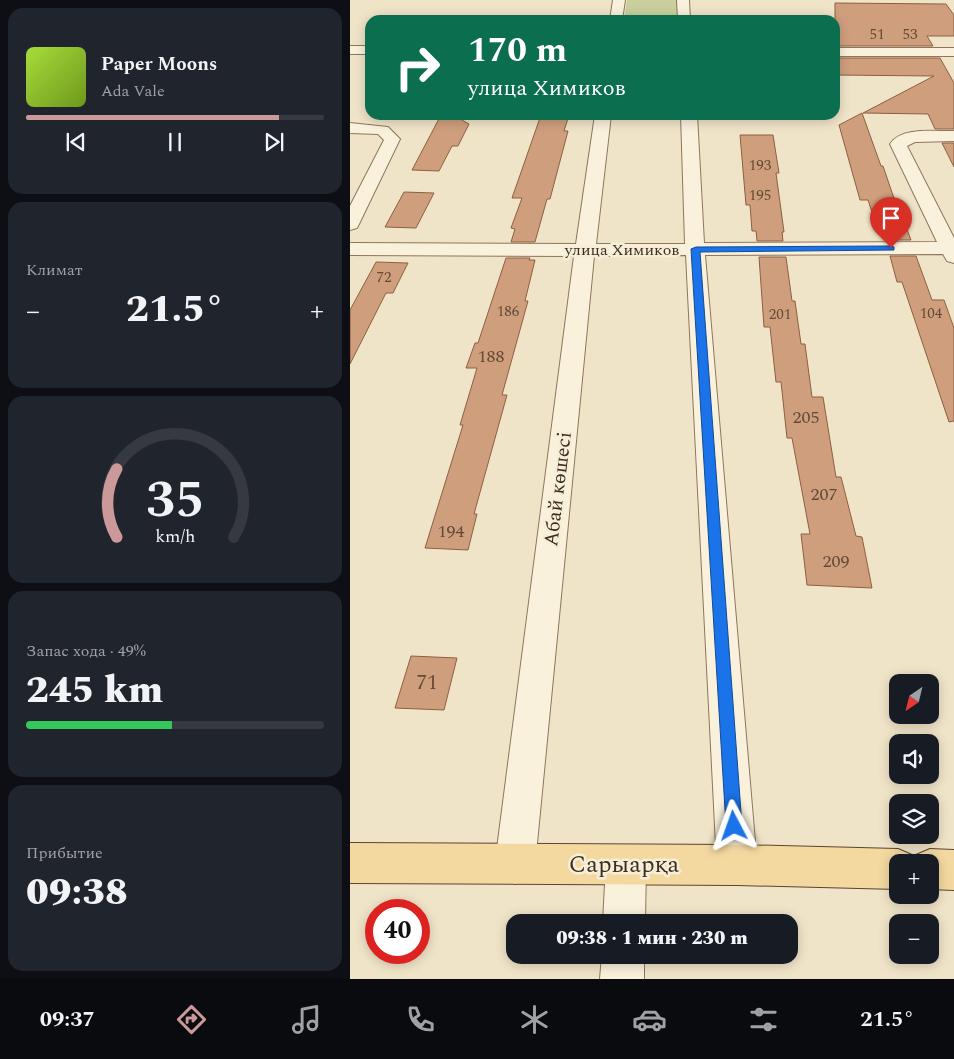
<!DOCTYPE html>
<html lang="ru">
<head>
<meta charset="utf-8">
<style>
	body { margin:0; font-family:Spectral,serif; background:#20242c; color:#f1f3f6; height:100vh; display:flex; flex-direction:column; font-size:19px; white-space:nowrap }
	* { box-sizing:border-box; margin:0 }
	p { font-size:16px; color:#9ea1a6 }
	.icon { flex:none; width:28px; height:28px; fill:none; stroke:currentColor; stroke-width:2; stroke-linecap:round; stroke-linejoin:round }
	.map { position:relative; flex:1; overflow:hidden }
	.side { display:flex; flex-direction:column; gap:8px; padding:8px; background:#0d0f14; width:350px }
	.side>* { flex:none }
	.hud { position:absolute; left:15px; top:15px; width:475px; height:105px; border-radius:15px; box-shadow:0 2px 12px #0003; background:#0b6e4f; color:#fff; overflow:hidden }
	.needle { width:32px; rotate:215deg }
	.fabs { position:absolute; left:539px; top:674px; display:grid; gap:10px }
	.fabs a { display:grid; place-items:center; width:50px; height:50px; border-radius:10px; background:#171b24; box-shadow:0 2px 12px #0003; font-size:25px }
	.speed { position:absolute; left:15px; top:899px; display:flex; gap:10px; font-size:25px; font-weight:700; text-align:center }
	.speed>* { display:grid; place-content:center; width:65px; height:65px; border-radius:50%; background:#171b24; box-shadow:0 2px 12px #0003; line-height:1 }
	.speed .limit { border:8px solid #d22; background:#fff; color:#111 }
	.pin { position:absolute; display:grid; place-items:center; width:42px; height:42px; color:#fff; margin:-51px -21px; border-radius:50% 50% 50% 0; rotate:-45deg; box-shadow:0 0 5px #0007 }
	.pin .icon { rotate:45deg }
	.me { position:absolute; width:55px; margin:-28px; rotate:356deg; stroke-linejoin:round; filter:drop-shadow(0 0 4px #0008) }
	.turn { display:flex; align-items:center; gap:18px; height:105px; padding:0 20px; font-size:22px }
	.turn .icon { width:65px; height:65px; stroke-width:2.5 }
	.turn b { display:block; font-size:35px; line-height:42px }
	.big { font-size:38px; font-weight:800; line-height:1.1 }
	.side .card { flex:1; display:flex; flex-direction:column; justify-content:center; gap:8px; min-width:0; padding:0 18px; border-radius:15px; background:#20242c }
	.side .dial { align-items:center; gap:0 }
	.dial svg { height:130px; overflow:visible; fill:none; stroke:#363941; stroke-width:7; stroke-linecap:round; text-anchor:middle }
	.dial text { fill:#f1f3f6; stroke:none }
	.song { display:flex; align-items:center; gap:15px }
	.cover { width:60px; height:60px; border-radius:8px; background:linear-gradient(135deg,hsl(80 70% 55%),hsl(80 70% 35%)) }
	.played { height:5px; border-radius:2px; background:linear-gradient(90deg,#cc999b 85%,#363941 85%) }
	.keys { display:flex; justify-content:space-around; direction:ltr }
	.heat { display:flex; justify-content:space-between; align-items:center; font-size:28px; direction:ltr }
	.charge { height:8px; border-radius:4px; background:linear-gradient(90deg,#34c759 49%,#363941 0) }
	.trip { position:absolute; left:156px; top:914px; width:292px; height:50px; border-radius:15px; background:#171b24; box-shadow:0 2px 12px #0003; font-weight:800; line-height:50px; text-align:center }
	.menu { display:flex; height:80px; justify-content:space-around; align-items:center; background:#090b0e; color:#9ea1a6 }
	.menu .icon { width:35px; height:35px }
	.menu .selected { color:#cc999b }
	.menu b { font-size:22px; color:#f1f3f6 }
	main { display:flex; flex:1; min-height:0 }
	.map>svg:first-child { display:block }
	.green { fill:#c9cf9b }
	.building { fill:#cf9f7d; stroke:#8d5f41 }
	.lines { fill:none; stroke-linecap:round; stroke-linejoin:round }
	.minor-casing { stroke:#8d765c; stroke-width:2 }
	.major-casing { stroke:#5b4430; stroke-width:2 }
	.minor { fill:#faf1dc; fill-rule:evenodd }
	.major { fill:#f3d9a0; fill-rule:evenodd }
	.route { fill:#1a73e8; stroke:#114b97 }
	.labels { text-anchor:middle; dominant-baseline:central; stroke-width:5; stroke-linejoin:round; paint-order:stroke }
	.far-number-label { font-size:15px; fill:#624a37 }
	.far-street-label { font-size:16px; fill:#3d2e20; stroke:#f7eed8 }
	.number-label { font-size:18px; fill:#624a37 }
	.street-label { font-size:20px; fill:#3d2e20; stroke:#f7eed8 }
	.near-number-label { font-size:21px; fill:#624a37 }
	.near-street-label { font-size:24px; fill:#3d2e20; stroke:#f7eed8 }
</style>
</head>
<body>
<main>
<section class="side">
<div class="card">
<div class="song"><i class="cover"></i><div><b>Paper Moons</b><p>Ada Vale</p></div></div>
<div class="played"></div>
<div class="keys"><svg class="icon" aria-label="previous" viewBox="0 0 24 24"><path d="M18 5L8 12l10 7zM5 5v14"/></svg><svg class="icon" aria-label="pause" viewBox="0 0 24 24"><path d="M8 5v14M16 5v14"/></svg><svg class="icon" aria-label="next" viewBox="0 0 24 24"><path d="M6 5l10 7-10 7zM19 5v14"/></svg></div>
</div>
<div class="card"><p>Климат</p>
<div class="heat"><a>−</a><b class="big">21.5°</b><a>+</a></div>
</div>
<div class="card dial"><svg viewBox="0 0 100 80">
<path d="M14 69A42 42 0 1 1 86 69"/>
<path d="M14 69A42 42 0 0 1 14 27" stroke="#cc999b"/>
<text x="50" y="56" font-size="32" font-weight="700">35</text>
<text x="50" y="72" font-size="11">km/h</text>
</svg></div>
<div class="card"><p>Запас хода · 49%</p><b class="big">245 km</b><div class="charge"></div></div>
<div class="card"><p>Прибытие</p><b class="big">09:38</b></div>
</section>
<div class="map">
<svg width="604" height="979" viewBox="0 0 604 979">
	<rect width="100%" height="100%" fill="#f0e4c8"/>
	<!-- green -->
	<path class="green" d="M 277,0 L 330,0 L 331,20 L 274,20 Z"/>
	<!-- building -->
	<path class="building" d="M 485,3 L 596,4 L 604,15 L 604,36 L 577,36 L 583,46 L 485,46 Z
		M 485,58 L 590,58 L 604,83 L 604,129 L 585,129 L 578,114 L 513,113 L 584,76 L 485,75 Z
		M 512,113 L 531,166 L 533,166 L 550,216 L 552,216 L 561,240 L 535,240 L 532,230 L 528,230 L 518,200 L 510,200 L 489,125 Z
		M 91,115 L 103,115 L 119,124 L 108,146 L 102,146 L 89,171 L 62,170 Z
		M 191,115 L 219,115 L 214,131 L 218,131 L 200,199 L 197,199 L 185,242 L 161,242 L 165,229 L 161,228 L 172,198 L 162,198 Z
		M 390,135 L 423,135 L 429,173 L 426,173 L 434,232 L 432,232 L 433,241 L 407,241 L 406,231 L 402,231 L 400,205 L 396,205 Z
		M 592,143 L 604,143 L 604,167 Z
		M 54,192 L 84,193 L 66,228 L 35,227 Z
		M 540,256 L 566,256 L 582,300 L 594,300 L 604,328 L 604,421 L 599,422 L 552,282 L 547,282 Z
		M 409,257 L 436,257 L 442,301 L 445,301 L 451,344 L 455,344 L 462,397 L 473,397 L 486,477 L 491,477 L 506,536 L 512,537 L 522,588 L 457,585 L 451,534 L 460,534 L 442,438 L 437,438 L 431,382 L 426,382 L 420,327 L 414,327 Z
		M 156,258 L 180,258 L 179,260 L 185,260 L 175,301 L 178,301 L 152,395 L 157,395 L 124,514 L 127,514 L 118,550 L 75,548 L 113,425 L 110,425 L 127,368 L 116,368 L 125,343 L 128,343 Z
		M 26,262 L 58,263 L 43,293 L 36,293 L 0,364 L 0,310 Z
		M 61,656 L 107,658 L 94,710 L 45,708 Z"/>
	<g class="lines">
		<defs>
			<path id="minor" d="M 263,0 L 275,0 L 272,20 L 260,20 Z
				M 327,0 L 339,0 L 340,20 L 328,20 Z
				M 0,46 L 20,46 L 20,54 L 0,54 Z
				M 485,48 L 604,48 L 604,56 L 485,56 Z
				M 245,115 L 261,115 L 246,244 L 335,244 L 331,115 L 347,115 L 354,243 L 587,242 L 540,144 C 552,126 586,132 604,131 L 604,141 L 565,142 L 557,146 L 604,238 L 604,263 L 597,261 L 593,254 L 355,255 L 407,865 L 401,879 L 387,885 L 373,879 L 367,865 L 336,255 L 244,256 L 185,864 L 179,878 L 165,884 L 151,878 L 145,864 L 224,256 L 0,255 L 0,243 L 226,244 Z
				M 0,123 L 38,127 L 50,139 L 9,224 L 7,228 L 0,230 L 0,206 L 34,140 L 28,134 L 0,133 Z
				M 276,845 L 290,851 L 296,865 L 295,922 L 253,922 L 256,865 L 262,851 Z
				M 252,955 L 294,955 L 294,979 L 250,979 Z"/>
			<path id="major" d="M 0,843 L 387,845 L 548,849 L 562,855 L 564,859 L 566,855 L 580,849 L 604,850 L 604,890 L 580,889 L 580,862 L 548,862 L 548,889 L 387,885 L 0,883 Z"/>
		</defs>
		<!-- minor casing -->
		<use href="#minor" class="minor-casing"/>
		<!-- major casing -->
		<use href="#major" class="major-casing"/>
		<!-- minor -->
		<use href="#minor" class="minor"/>
		<!-- major -->
		<use href="#major" class="major"/>
	</g>
	<!-- route -->
	<path class="route" d="M 541,246 L 544,247 L 544,250 L 350,252 L 392,826 L 390,831 L 384,833 L 378,831 L 376,826 L 341,249 L 346,247 Z"/>
	<g class="labels">
		<!-- far-number labels -->
		<g class="far-number-label">
			<text x="527" y="34">51</text>
			<text x="560" y="34">53</text>
			<text x="410" y="165">193</text>
			<text x="410" y="195">195</text>
			<text x="34" y="277">72</text>
			<text x="158" y="311">186</text>
			<text x="581" y="313">104</text>
			<text x="430" y="314">201</text>
		</g>
		<!-- far-street labels -->
		<g class="far-street-label">
			<text x="272" y="250">улица Химиков</text>
		</g>
		<!-- number labels -->
		<g class="number-label">
			<text x="141" y="356">188</text>
			<text x="456" y="417">205</text>
			<text x="474" y="494">207</text>
			<text x="101" y="531">194</text>
			<text x="486" y="561">209</text>
		</g>
		<!-- street labels -->
		<g class="street-label">
			<text transform="translate(208 489) rotate(-83)">Абай көшесі</text>
		</g>
		<!-- near-number labels -->
		<g class="near-number-label">
			<text x="77" y="683">71</text>
		</g>
		<!-- near-street labels -->
		<g class="near-street-label">
			<text x="274" y="865">Сарыарқа</text>
		</g>
	</g>
</svg>
<div class="fabs">
<a><svg class="needle" viewBox="-14 -14 28 28"><path d="M0-13l5 13h-10z" fill="#e53935"/><path d="M0 13l5-13h-10z" fill="#9ea1a6"/></svg></a>
<a><svg class="icon" aria-label="sound" viewBox="0 0 24 24"><path d="M4 9h4l5-4v14l-5-4H4zM17 9q2 3 0 6"/></svg></a>
<a><svg class="icon" aria-label="layers" viewBox="0 0 24 24"><path d="M12 4l9 5-9 5-9-5zM3 14l9 5 9-5"/></svg></a>
<a>+</a>
<a>−</a>
</div>
<div class="speed"><div class="limit">40</div></div>
<div class="pin" style="left:541px;top:248px;background:#d93025"><svg class="icon" aria-label="arrive" viewBox="0 0 24 24"><path d="M6 21V4h12l-3 4 3 4H6"/></svg></div>
<svg class="me" style="left:384px;top:826px" viewBox="-20 -20 40 40"><path d="M0-17L14 15 0 8-14 15z" fill="#1a73e8" stroke="#fff" stroke-width="4"/></svg>
<div class="trip">09:38 · 1 мин · 230 m</div>
<div class="hud">
<div class="turn"><svg class="icon" aria-label="right" viewBox="0 0 24 24"><path d="M7 20v-9h11M14 6l5 5-5 5"/></svg><div><b>170 m</b>улица Химиков</div></div>
</div>
</div>
</main>
<nav class="menu">
<b>09:37</b>
<svg class="icon selected" aria-label="directions" viewBox="0 0 24 24"><path d="M12 3l9 9-9 9-9-9zM9 14v-3h6M13 9l2 2-2 2"/></svg>
<svg class="icon" aria-label="music" viewBox="0 0 24 24"><path d="M9 18V5l10-2v13"/><circle cx="6" cy="18" r="3"/><circle cx="16" cy="16" r="3"/></svg>
<svg class="icon" aria-label="phone" viewBox="0 0 24 24"><path d="M5 4h4l2 5-3 2q2 4 5 5l2-3 5 2v4C11 20 4 13 5 4z"/></svg>
<svg class="icon" aria-label="climate" viewBox="0 0 24 24"><path d="M12 3v18M4 7l16 10M4 17L20 7"/></svg>
<svg class="icon" aria-label="car" viewBox="0 0 24 24"><path d="M5 17H2v-5l4-1 3-4h7l3 4 3 1v5h-3M9 17h6M6 11h13"/><circle cx="7" cy="17" r="2"/><circle cx="17" cy="17" r="2"/></svg>
<svg class="icon" aria-label="filters" viewBox="0 0 24 24"><path d="M4 7h16M4 17h16"/><circle cx="9" cy="7" r="2"/><circle cx="15" cy="17" r="2"/></svg>
<b>21.5°</b>
</nav>
</body>
</html>
